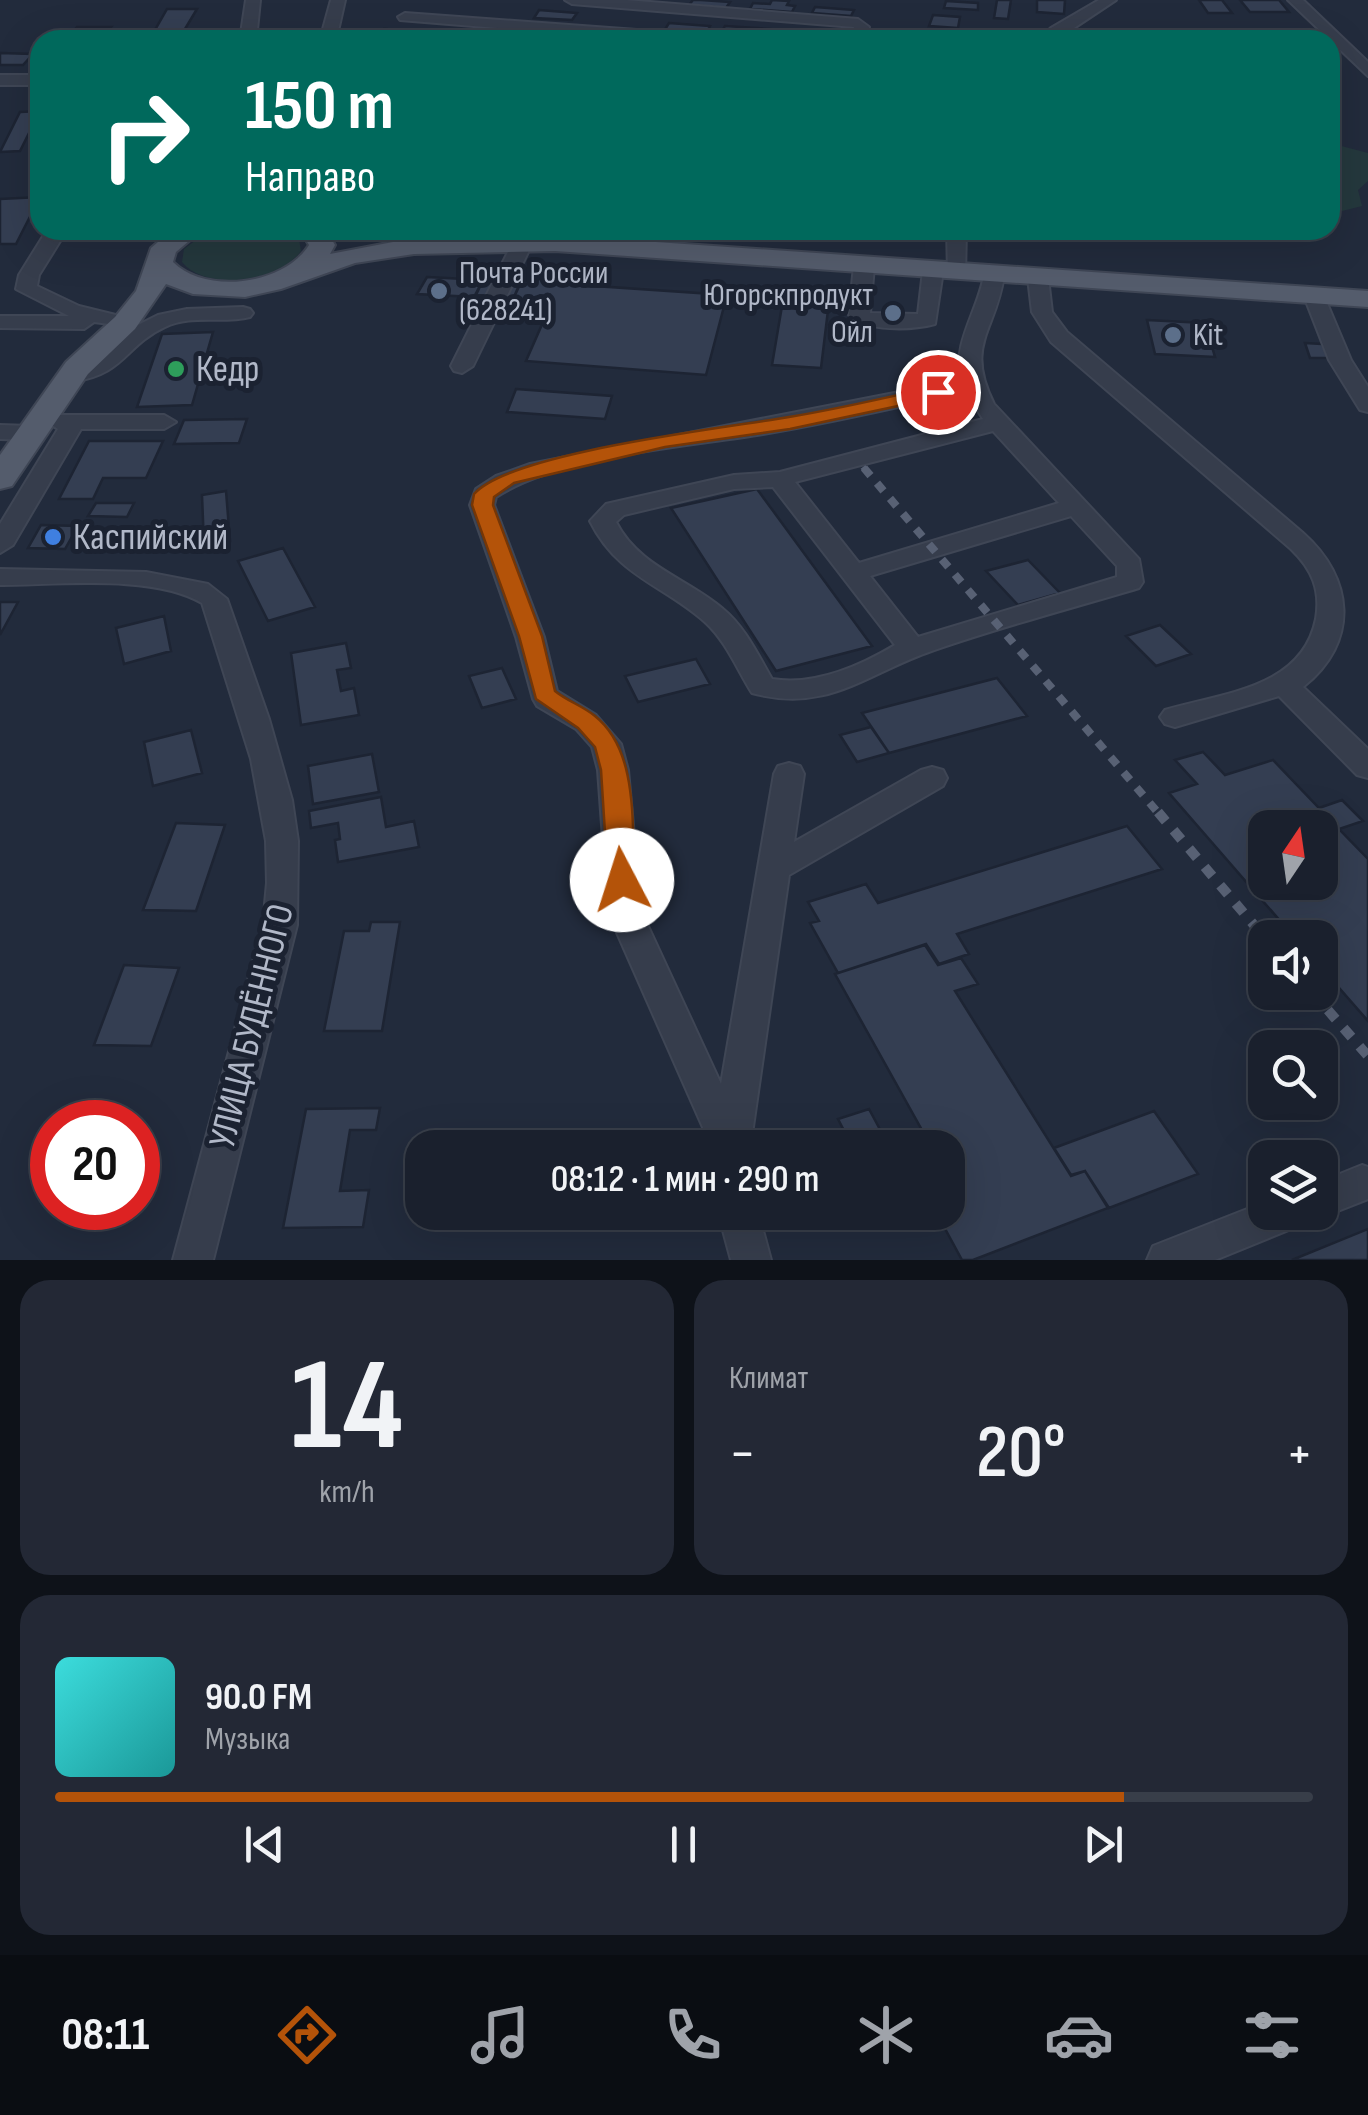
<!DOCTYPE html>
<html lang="ru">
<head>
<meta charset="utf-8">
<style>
	body { margin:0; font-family:"Sofia Sans Condensed",sans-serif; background:#232835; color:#f1f3f6; height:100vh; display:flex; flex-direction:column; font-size:38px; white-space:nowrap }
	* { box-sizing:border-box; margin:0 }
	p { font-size:32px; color:#9fa3aa }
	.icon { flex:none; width:55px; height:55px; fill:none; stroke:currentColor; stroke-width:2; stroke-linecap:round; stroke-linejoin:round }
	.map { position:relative; height:1260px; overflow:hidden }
	.sheet { display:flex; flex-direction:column; gap:20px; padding:20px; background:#0e1219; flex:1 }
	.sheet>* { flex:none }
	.hud { position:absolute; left:30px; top:30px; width:1310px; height:210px; border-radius:30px; box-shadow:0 10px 40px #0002,0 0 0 2px #383e49; background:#00695c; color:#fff; overflow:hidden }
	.needle { width:65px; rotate:13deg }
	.controls { position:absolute; left:1248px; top:810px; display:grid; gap:20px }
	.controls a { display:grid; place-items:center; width:90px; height:90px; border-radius:20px; background:#1a202d; box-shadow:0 10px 40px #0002,0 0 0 2px #383e49; font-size:50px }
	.speed { position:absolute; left:30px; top:1100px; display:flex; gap:20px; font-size:50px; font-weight:700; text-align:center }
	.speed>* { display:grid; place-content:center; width:130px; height:130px; border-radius:50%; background:#1a202d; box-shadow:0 10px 40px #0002,0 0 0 2px #383e49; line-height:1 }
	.speed .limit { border:15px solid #d22; background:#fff; color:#111 }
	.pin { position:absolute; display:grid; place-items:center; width:85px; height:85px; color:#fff; margin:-42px; border:5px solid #fff; border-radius:50%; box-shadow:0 2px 10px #0007 }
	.me { position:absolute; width:110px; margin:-55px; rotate:355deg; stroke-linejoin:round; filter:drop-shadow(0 0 8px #0008) }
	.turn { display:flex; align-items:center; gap:35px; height:210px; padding:0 50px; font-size:45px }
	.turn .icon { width:130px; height:130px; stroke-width:2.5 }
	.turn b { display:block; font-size:70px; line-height:85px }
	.big { font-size:75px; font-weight:600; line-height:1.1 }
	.sheet .card { flex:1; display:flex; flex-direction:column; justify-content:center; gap:15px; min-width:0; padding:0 35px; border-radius:30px; background:#232835 }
	.sheet .dial { align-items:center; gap:0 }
	.dial b { font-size:130px; line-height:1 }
	.song { display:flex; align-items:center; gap:30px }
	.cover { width:120px; height:120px; border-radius:15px; background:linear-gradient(135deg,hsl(180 70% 55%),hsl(180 70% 35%)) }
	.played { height:10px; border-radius:5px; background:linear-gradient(90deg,#b45309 85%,#383e49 85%) }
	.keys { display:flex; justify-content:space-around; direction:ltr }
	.heat { display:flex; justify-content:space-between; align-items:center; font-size:55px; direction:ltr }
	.sheet .tiles { flex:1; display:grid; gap:20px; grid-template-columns:1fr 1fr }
	.card:last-child { grid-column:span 2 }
	.trip { position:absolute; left:405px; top:1130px; width:560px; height:100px; border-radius:30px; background:#1a202d; box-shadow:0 10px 40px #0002,0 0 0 2px #383e49; font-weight:600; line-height:100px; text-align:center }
	.tabs { display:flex; height:160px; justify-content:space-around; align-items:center; background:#0a0d12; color:#9fa3aa }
	.tabs .icon { width:70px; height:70px }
	.tabs .current { color:#b45309 }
	.tabs b { font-size:45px; color:#f1f3f6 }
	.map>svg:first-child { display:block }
	.green { fill:#24383d }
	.building { fill:#343e52; stroke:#1d2433; stroke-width:2.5; fill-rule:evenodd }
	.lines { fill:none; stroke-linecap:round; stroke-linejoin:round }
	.minor-casing { stroke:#3f4655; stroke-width:4 }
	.major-casing { stroke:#3f4655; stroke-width:4 }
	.minor { fill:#363d4c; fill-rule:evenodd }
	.major { fill:#545c6c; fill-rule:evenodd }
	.rail-far2 { stroke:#586174; stroke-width:6; stroke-dasharray:8 8; stroke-linecap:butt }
	.rail-far1 { stroke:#586174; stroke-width:8; stroke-dasharray:10 10; stroke-linecap:butt }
	.rail { stroke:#586174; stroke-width:10; stroke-dasharray:12 12; stroke-linecap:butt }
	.route { fill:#b45309; stroke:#753606; stroke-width:2.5 }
	.service-dot { fill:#5c6f8a; stroke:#1b2231; stroke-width:4 }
	.leisure-dot { fill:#2e9e5b; stroke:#1b2231; stroke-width:4 }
	.shop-dot { fill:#3f7fe0; stroke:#1b2231; stroke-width:4 }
	.labels { text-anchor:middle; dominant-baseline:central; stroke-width:10; stroke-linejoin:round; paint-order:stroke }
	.far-poi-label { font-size:32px; fill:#b1b8c8; stroke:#1b2231; text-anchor:start }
	.poi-label { font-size:38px; fill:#b1b8c8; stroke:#1b2231; text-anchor:start }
	.street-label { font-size:38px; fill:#b1b8c8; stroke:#1b2231 }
</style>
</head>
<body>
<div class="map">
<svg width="1368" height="1260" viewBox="0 0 1368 1260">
	<rect width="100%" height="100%" fill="#222b3c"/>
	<!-- green -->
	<path class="green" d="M 1330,143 L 1368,153 L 1368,181 L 1358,190 L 1362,206 L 1330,214 Z
		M 219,230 L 286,230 L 299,239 L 301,251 C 280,281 207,293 182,262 L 184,249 L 200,237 Z"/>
	<!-- building -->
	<path class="building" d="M 693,0 L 701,0 L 730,2 L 726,8 L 689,5 Z
		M 772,0 L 789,1 L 787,5 L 795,6 L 792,12 L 750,9 L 753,3 L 770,4 Z
		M 997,0 L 1011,0 L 1008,19 L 994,18 Z
		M 1037,0 L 1065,0 L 1064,14 L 1037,12 Z
		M 1199,0 L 1222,0 L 1232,13 L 1208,13 Z
		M 1240,0 L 1279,0 L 1289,12 L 1250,12 Z
		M 946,1 L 978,3 L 978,10 L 944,8 Z
		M 815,7 L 854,10 L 851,16 L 812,13 Z
		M 167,9 L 197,9 L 185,29 L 155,30 Z
		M 539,10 L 577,13 L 572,20 L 534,18 Z
		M 933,15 L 960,17 L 958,28 L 929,26 Z
		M 669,23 L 710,26 L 706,34 L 664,31 Z
		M 725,26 L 770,29 L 766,36 L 721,33 Z
		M 77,27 L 111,27 L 102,37 L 68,37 Z
		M 384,29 L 436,32 L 430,39 L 378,35 Z
		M 789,30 L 839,34 L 836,40 L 786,36 Z
		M 0,53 L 33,54 L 23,65 L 0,65 Z
		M 40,111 L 20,151 L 0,152 L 20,112 Z
		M 40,197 L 16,244 L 0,244 L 0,199 Z
		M 427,277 L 483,280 L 474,297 L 417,294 Z
		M 523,278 L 552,280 L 551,283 L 727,295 L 706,375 L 526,361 L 547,313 L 508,310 Z
		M 483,280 L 520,283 L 514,297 L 476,295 Z
		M 783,300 L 829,302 L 821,368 L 772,365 Z
		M 1147,320 L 1205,323 L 1215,357 L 1155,354 Z
		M 213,332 L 192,405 L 137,407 L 162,334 Z
		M 1305,343 L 1322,344 L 1329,358 L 1310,358 Z
		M 516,389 L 612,396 L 605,419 L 507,412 Z
		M 247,419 L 239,443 L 174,444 L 184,420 Z
		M 89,441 L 163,441 L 146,478 L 103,478 L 93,499 L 59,499 Z
		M 757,489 L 872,646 L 776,671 L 671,508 Z
		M 226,491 L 230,541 L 204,545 L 202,495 Z
		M 96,503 L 134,503 L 127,517 L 88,516 Z
		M 41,525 L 78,526 L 65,549 L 28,548 Z
		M 283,548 L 315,607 L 268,621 L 238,561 Z
		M 1028,560 L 1060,593 L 1018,605 L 986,571 Z
		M 0,602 L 18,602 L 0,635 Z
		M 164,616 L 171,651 L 124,664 L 116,628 Z
		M 1160,625 L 1191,654 L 1156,666 L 1126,636 Z
		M 346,643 L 351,668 L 337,670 L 341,691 L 354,688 L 359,715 L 301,725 L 291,653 Z
		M 696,659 L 710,684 L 638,702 L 625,676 Z
		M 502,668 L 516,699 L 482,708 L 469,676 Z
		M 997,678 L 1027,716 L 889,753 L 862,713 Z
		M 871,727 L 889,753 L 857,762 L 840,735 Z
		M 191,730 L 202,773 L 153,786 L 144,742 Z
		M 1203,752 L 1225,775 L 1273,760 L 1319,808 L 1342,800 L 1363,821 L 1339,829 L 1368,859 L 1368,1021 L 1320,966 L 1320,938 L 1295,938 L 1169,793 L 1197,784 L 1175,760 ZM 1265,828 L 1320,828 L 1320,882 L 1265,882 Z
		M 372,754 L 379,792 L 313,804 L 308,766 Z
		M 381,797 L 386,827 L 414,821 L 419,847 L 338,862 L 335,840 L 340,839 L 338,823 L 311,828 L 309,811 Z
		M 176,823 L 225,825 L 196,911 L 143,910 Z
		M 1127,826 L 1162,869 L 957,934 L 969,954 L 939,964 L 926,944 L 838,973 L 810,923 L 819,921 L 808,902 L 866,884 L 878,903 Z
		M 371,922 L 400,922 L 382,1031 L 324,1031 L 344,931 L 369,931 Z
		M 925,945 L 938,965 L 961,958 L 978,984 L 955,991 L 1071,1176 L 1085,1171 L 1108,1208 L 973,1260 L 962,1260 L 936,1212 L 948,1212 L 948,1189 L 954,1187 L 948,1175 L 948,1148 L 932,1148 L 835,974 Z
		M 124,965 L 179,968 L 151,1046 L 94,1045 Z
		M 380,1108 L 376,1130 L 350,1130 L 340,1191 L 369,1190 L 363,1227 L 283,1228 L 306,1109 Z
		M 869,1109 L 890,1148 L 853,1148 L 838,1119 Z
		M 1154,1111 L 1198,1174 L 1109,1208 L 1085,1171 L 1071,1175 L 1054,1148 Z
		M 71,1115 L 132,1116 L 130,1122 L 68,1122 Z
		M 1368,1229 L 1368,1260 L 1292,1260 Z"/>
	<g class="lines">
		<defs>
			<path id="minor" d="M 246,0 L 260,0 L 256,40 L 240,40 Z
				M 331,0 L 345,0 L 336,40 L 320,40 Z
				M 565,0 L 626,0 L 858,19 L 869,27 L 867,40 L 851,40 L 854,27 L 572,4 Z
				M 1099,0 L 1116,0 L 1056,40 L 1039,40 L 1051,28 Z
				M 1288,0 L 1303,0 L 1368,62 L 1368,76 Z
				M 405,13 L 705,35 L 713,40 L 646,40 L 400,20 L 398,17 Z
				M 0,75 L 40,75 L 40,85 L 0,85 Z
				M 47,230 L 67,230 L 39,275 L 37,286 L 79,306 L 132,319 L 136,323 L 132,327 L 94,322 L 84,329 L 0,328 L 0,316 L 69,316 L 16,289 L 19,275 Z
				M 452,230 L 472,230 L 469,249 L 455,249 Z
				M 638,230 L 658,230 L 650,250 L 640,256 L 630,250 Z
				M 947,230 L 966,231 L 965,276 L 958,278 L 948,272 Z
				M 522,238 L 532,244 L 473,366 L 462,373 L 454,371 L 451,366 L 512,244 Z
				M 864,260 L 874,266 L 870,313 L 918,314 L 923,271 L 933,265 L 940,267 L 943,271 L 935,324 C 913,330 865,332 849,315 L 854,266 Z
				M 994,269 L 1004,275 C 996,332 964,344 994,404 L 1139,559 L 1143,582 L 1139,588 C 1069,609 996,628 926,653 C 863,676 826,713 752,693 C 737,669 726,641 705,622 C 662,584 618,577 590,521 L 606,504 L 734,475 L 780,472 L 983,419 L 966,392 C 898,407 831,423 763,434 C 686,447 561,455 496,497 L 494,505 L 544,637 L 557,691 L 596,715 L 621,744 L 628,770 L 638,880 L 648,926 L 721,1084 L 774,774 L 778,766 L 789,763 L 800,766 L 804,774 L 794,842 L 921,770 L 932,767 L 943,770 L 947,778 L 943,786 L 789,875 L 750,1148 L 712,1148 L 614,926 L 606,880 L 598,770 L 592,747 L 576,729 L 537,706 L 533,699 L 516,637 L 470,505 L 476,489 L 496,476 L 530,464 L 961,380 C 952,343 978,311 984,275 ZM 993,431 L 1059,503 L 859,563 L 795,482 ZM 773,487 L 895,645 C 860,666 814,686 772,679 C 758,655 745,627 723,609 C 687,578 639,567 616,522 L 624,515 L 734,489 ZM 1071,516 L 1117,566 L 1117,577 L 918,637 L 870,576 Z
				M 1038,272 L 1048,278 L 1052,312 L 1067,332 L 1303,533 C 1354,578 1360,642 1303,687 L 1368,749 L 1368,778 L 1357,775 L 1279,696 L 1175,727 L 1165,724 L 1160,717 L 1165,710 C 1222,693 1302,689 1316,619 C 1321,590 1312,569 1291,549 L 1051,342 L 1032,312 L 1028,278 Z
				M 1314,290 L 1324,296 L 1351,360 L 1368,387 L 1368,412 L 1360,410 L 1329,360 L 1304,296 Z
				M 243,307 L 250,309 L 253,313 L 250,317 C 223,324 191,314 165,327 C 124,346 126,374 72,382 L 61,375 L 64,370 L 93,363 L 136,326 L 158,315 L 187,309 Z
				M 59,415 L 164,415 L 176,422 L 164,429 L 81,429 L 13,545 L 0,553 L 0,524 L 58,429 L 47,422 Z
				M 0,425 L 30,426 L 42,433 L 30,440 L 0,439 Z
				M 0,569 L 146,572 L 208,584 L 227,599 L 269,719 L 292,800 L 298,841 L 297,925 L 213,1260 L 173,1260 L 263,925 L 267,883 L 266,841 L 251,759 L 202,603 C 153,574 57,585 0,585 Z
				M 1362,1165 L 1368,1167 L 1368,1199 L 1320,1218 L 1306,1213 L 1301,1225 L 1215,1260 L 1147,1260 L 1153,1246 L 1265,1202 L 1265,1212 L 1320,1212 L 1320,1182 Z
				M 718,1212 L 758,1212 L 771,1260 L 731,1260 Z"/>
			<path id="major" d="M 172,230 L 202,230 L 176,252 L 173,262 C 206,295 284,285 309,245 L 300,230 L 326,230 L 335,245 L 330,254 L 414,238 L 555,235 L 1368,291 L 1368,307 L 555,251 L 414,254 L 355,263 L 281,289 L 245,297 L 193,294 L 166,284 L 135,329 L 88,374 L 12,486 L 0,489 L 0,455 L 66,362 L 115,317 L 136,291 L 151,248 Z"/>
		</defs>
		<!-- minor casing -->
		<use href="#minor" class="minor-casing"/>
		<!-- major casing -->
		<use href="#major" class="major-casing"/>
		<!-- minor -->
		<use href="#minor" class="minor"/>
		<!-- major -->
		<use href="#major" class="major"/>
		<!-- rail-far2 -->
		<path class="rail-far2" d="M 863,467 L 866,471"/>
		<!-- rail-far1 -->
		<path class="rail-far1" d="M 864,468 L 1160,815"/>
		<!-- rail -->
		<path class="rail" d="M 1158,812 L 1265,938
			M 1312,992 L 1368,1056"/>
	</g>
	<!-- route -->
	<path class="route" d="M 938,386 L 945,388 L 945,396 L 790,429 L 665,447 L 514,483 L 494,497 L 493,505 L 542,636 L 555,691 C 567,701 583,706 595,716 C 640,752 631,828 635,880 L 631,887 L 622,890 L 612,887 L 608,880 L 601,770 L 595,747 L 578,728 L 536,699 L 519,636 L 472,505 L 474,494 C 511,452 726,428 789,417 C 839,409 889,397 938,386 Z"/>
	<!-- markers -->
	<g class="service-dot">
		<circle cx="439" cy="291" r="10"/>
		<circle cx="893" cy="313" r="10"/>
		<circle cx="1173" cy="335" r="10"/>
	</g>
	<circle class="leisure-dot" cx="176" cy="369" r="10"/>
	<circle class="shop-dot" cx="53" cy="537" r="10"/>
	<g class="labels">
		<!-- far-poi labels -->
		<g class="far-poi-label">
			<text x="459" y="273">Почта России<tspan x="459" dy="37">(628241)</tspan></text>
			<text x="873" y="295" text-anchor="end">Югорскпродукт<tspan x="873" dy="37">Ойл</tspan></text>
			<text x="1193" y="335">Kit</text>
		</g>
		<!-- poi labels -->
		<g class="poi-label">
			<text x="196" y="369">Кедр</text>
			<text x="73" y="537">Каспийский</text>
		</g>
		<!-- street labels -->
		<g class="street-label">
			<text transform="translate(252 1026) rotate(-76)">УЛИЦА БУДЁННОГО</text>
		</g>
	</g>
</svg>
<div class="controls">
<a><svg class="needle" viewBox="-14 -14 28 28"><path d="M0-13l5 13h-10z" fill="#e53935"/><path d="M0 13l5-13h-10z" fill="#9fa3aa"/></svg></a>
<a><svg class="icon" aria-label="sound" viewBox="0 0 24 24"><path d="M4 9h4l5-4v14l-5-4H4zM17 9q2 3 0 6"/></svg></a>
<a><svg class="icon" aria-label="search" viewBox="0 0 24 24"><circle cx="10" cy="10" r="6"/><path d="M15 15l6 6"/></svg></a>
<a><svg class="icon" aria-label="layers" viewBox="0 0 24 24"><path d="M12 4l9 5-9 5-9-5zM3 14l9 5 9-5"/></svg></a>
</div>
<div class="speed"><div class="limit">20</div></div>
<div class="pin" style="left:938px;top:392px;background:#d93025"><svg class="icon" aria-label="arrive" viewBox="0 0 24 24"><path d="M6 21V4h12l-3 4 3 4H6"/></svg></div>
<svg class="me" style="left:622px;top:880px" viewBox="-20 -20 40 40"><circle r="19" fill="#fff"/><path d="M0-13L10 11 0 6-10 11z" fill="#b45309"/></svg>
<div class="trip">08:12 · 1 мин · 290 m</div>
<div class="hud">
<div class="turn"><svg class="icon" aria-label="right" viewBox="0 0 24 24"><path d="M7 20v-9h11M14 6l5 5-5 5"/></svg><div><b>150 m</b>Направо</div></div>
</div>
</div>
<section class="sheet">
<div class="tiles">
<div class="card dial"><b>14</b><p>km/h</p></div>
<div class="card"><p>Климат</p>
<div class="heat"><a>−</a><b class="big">20°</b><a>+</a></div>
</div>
<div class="card">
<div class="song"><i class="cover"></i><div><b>90.0 FM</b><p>Музыка</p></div></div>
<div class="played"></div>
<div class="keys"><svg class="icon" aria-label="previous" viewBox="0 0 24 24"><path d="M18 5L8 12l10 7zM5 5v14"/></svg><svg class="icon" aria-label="pause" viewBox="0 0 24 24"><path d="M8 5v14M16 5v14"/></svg><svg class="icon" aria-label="next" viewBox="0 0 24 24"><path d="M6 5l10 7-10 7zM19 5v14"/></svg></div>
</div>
</div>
</section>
<nav class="tabs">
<b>08:11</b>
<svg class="icon current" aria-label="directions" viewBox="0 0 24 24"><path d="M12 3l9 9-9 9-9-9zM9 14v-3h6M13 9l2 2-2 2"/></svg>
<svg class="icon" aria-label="music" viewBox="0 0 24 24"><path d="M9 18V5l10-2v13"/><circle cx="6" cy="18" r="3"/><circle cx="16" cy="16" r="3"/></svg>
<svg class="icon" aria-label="phone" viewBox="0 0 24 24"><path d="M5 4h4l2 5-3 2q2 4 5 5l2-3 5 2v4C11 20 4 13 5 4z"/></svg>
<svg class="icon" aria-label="climate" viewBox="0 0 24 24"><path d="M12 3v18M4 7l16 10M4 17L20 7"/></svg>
<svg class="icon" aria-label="car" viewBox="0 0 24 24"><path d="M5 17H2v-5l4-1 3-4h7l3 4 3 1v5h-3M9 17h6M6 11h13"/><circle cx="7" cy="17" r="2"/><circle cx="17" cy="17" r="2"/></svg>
<svg class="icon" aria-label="filters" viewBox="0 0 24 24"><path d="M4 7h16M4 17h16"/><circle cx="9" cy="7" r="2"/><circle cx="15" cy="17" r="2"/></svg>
</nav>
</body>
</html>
